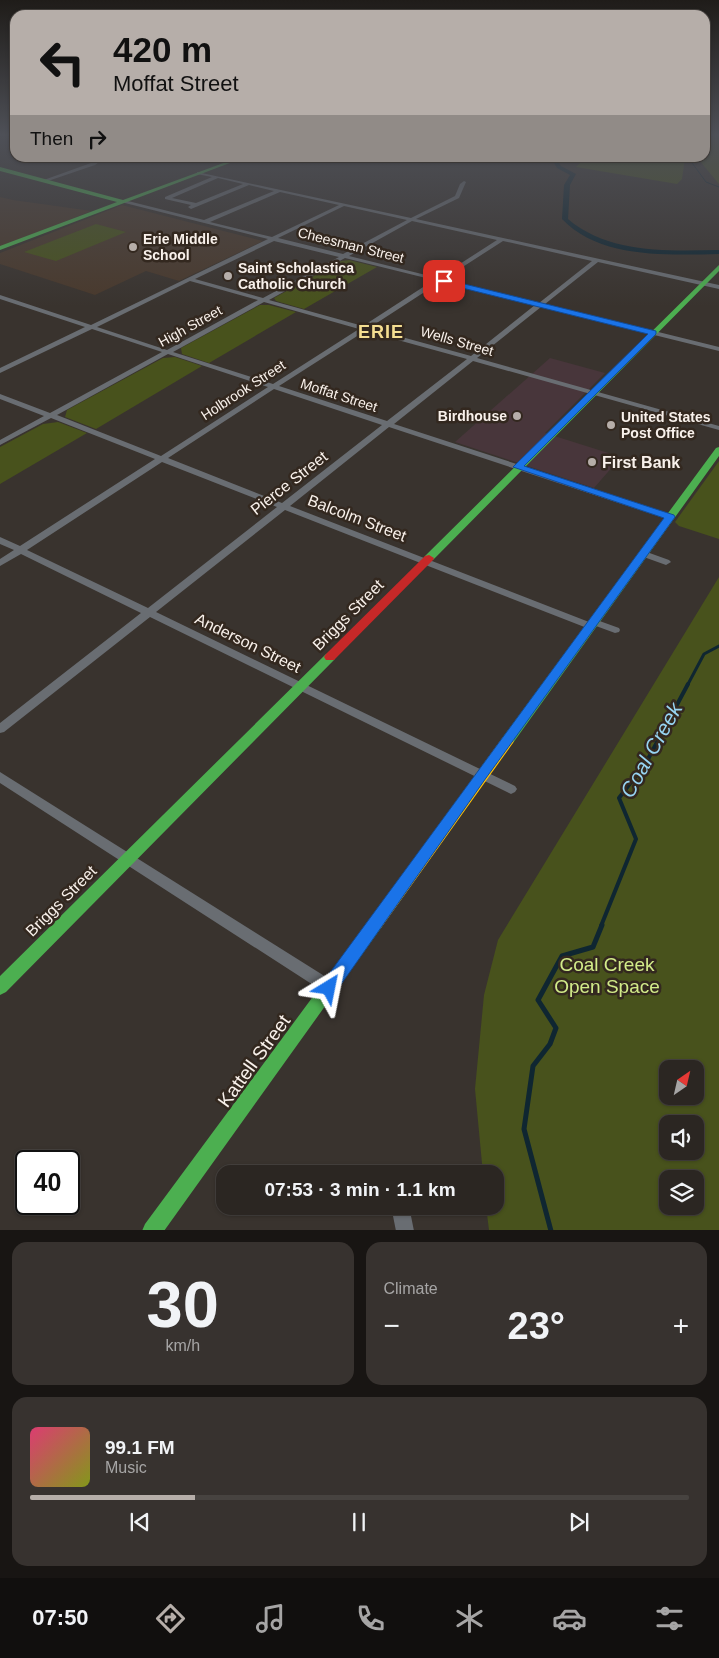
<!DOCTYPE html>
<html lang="en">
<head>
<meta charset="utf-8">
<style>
	body { margin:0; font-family:Arial,sans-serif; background:#37322f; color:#f1f3f6; height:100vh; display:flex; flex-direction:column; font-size:19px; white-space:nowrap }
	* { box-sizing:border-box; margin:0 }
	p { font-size:16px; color:#a6a5a5 }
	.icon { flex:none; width:28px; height:28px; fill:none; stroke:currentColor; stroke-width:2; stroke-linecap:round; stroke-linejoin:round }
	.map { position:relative; height:1230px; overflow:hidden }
	.sheet { display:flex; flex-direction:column; gap:12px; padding:12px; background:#181513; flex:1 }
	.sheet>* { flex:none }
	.top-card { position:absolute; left:10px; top:10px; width:700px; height:152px; border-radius:15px; box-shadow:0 1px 4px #0004,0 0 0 1px #474340; background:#b6aea9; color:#111; overflow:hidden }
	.needle { width:32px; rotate:34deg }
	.fabs { position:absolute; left:659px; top:1060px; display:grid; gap:10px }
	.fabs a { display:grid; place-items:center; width:45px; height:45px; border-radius:10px; background:#2b2622; box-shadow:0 1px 4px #0004,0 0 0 1px #474340; font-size:25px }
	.speed { position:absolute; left:15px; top:1150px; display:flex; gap:10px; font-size:25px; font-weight:700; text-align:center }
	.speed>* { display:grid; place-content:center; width:65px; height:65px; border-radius:50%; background:#2b2622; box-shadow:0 1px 4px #0004,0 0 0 1px #474340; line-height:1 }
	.speed .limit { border:2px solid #111; border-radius:8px; background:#fff; color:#111 }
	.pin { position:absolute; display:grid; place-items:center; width:42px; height:42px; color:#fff; margin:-21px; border-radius:10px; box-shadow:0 2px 8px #0006 }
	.me { position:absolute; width:55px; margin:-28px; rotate:35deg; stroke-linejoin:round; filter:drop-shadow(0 0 4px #0008) }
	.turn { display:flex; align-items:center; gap:18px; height:105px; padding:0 20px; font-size:22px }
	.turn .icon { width:65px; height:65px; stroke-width:2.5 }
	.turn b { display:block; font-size:35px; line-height:42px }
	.then { display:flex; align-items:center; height:48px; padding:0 20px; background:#0003; gap:10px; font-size:19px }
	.big { font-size:38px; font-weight:800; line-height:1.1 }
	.sheet .tile { flex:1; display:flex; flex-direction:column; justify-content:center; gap:8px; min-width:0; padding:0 18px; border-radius:15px; background:#37322f }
	.sheet .dial { align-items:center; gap:0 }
	.dial b { font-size:65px; line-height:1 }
	.song { display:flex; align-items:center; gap:15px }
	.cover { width:60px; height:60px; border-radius:8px; background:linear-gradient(135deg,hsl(340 70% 55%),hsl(70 70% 35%)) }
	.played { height:5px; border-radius:2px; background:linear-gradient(90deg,#b6aea9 25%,#474340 25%) }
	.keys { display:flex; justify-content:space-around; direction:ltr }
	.heat { display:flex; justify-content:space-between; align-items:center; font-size:28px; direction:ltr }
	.sheet .tiles { flex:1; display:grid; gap:12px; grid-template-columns:1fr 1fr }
	.tile:last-child { grid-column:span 2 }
	.trip { position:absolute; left:216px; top:1165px; width:288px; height:50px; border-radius:15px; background:#2b2622; box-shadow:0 1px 4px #0004,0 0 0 1px #474340; font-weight:800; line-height:50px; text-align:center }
	.tabs { display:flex; height:80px; justify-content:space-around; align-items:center; background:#110f0e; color:#a6a5a5 }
	.tabs .icon { width:35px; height:35px }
	.tabs .on { color:#b6aea9 }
	.tabs b { font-size:22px; color:#f1f3f6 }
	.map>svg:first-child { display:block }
	.commercial { fill:#48363b }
	.built { fill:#49392c }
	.green { fill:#48521c; fill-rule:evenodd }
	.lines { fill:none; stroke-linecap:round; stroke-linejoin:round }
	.stream-far3 { stroke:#0f2631; stroke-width:1 }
	.stream-far2 { stroke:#0f2631; stroke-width:3 }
	.stream-far1 { stroke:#0f2631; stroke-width:4 }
	.stream { stroke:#0f2631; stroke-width:5 }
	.canal { fill:#0f2631; fill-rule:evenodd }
	.street { fill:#696d72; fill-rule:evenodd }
	.fast { fill:#4caf50; fill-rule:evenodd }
	.slow { fill:#ffc107; fill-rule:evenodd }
	.jam { fill:#c62828; fill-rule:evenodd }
	.route { fill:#1a73e8; stroke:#114b97 }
	.poi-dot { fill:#b6aea9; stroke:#33281f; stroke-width:2 }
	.labels { text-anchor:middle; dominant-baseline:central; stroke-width:5; stroke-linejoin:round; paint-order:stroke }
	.far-poi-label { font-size:14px; font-weight:bold; fill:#f9f1eb; stroke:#33281f; text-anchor:start }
	.far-street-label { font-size:14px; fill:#f9f1eb; stroke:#33281f }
	.poi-label { font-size:16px; font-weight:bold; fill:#f9f1eb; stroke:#33281f; text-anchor:start }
	.street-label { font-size:16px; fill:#f9f1eb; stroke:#33281f }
	.far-district-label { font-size:18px; font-weight:bold; letter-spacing:1px; fill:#f5de91; stroke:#33281f }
	.near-park-label { font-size:19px; fill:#d2eb89; stroke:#33281f }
	.near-street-label { font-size:19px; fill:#f9f1eb; stroke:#33281f }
	.near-water-label { font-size:21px; font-style:italic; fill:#97d4f2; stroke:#33281f }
</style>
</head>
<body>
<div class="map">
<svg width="719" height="1231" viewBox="0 0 719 1231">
	<rect width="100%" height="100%" fill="#39332e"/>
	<!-- commercial -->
	<path class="commercial" d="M 550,358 L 605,373 L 545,433 L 621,457 L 594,488 L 455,442 Z"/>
	<!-- built -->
	<path class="built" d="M 0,197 L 13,200 L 92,211 L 0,247 Z
		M 122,205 L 263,241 L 179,281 L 146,271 L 95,295 L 0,264 L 0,253 Z"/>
	<!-- green -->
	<path class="green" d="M 705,134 L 719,134 L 719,184 L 699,160 L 711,154 L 705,151 Z
		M 585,158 L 685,158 L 682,179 L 677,184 L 576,167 Z
		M 96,224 L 126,232 L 56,261 L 24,252 Z
		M 349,260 L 377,267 L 304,309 L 276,301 L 274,298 L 341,261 Z
		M 260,305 L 269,305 L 296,312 L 209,363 L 182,354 L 181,348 Z
		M 175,357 L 202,366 L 96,429 L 65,417 L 67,410 L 163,358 Z
		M 58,422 L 87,433 L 0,484 L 0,447 L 43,424 Z
		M 719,461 L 719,539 L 679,526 L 675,522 Z
		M 719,577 L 719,1230 L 489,1230 L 486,1206 L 495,1206 L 495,1174 L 483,1174 L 475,1089 L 484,995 L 498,940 ZM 668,1069 L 695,1069 L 695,1096 L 668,1096 ZM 668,1124 L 695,1124 L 695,1151 L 668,1151 ZM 668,1179 L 695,1179 L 695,1206 L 668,1206 Z"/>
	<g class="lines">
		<!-- stream-far3 -->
		<path class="stream-far3" d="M 696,158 L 690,160 L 706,182 L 719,187"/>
		<!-- stream-far2 -->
		<path class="stream-far2" d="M 687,686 L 704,654 L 719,646"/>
		<!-- stream-far1 -->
		<path class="stream-far1" d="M 601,926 L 636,839 L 619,798 L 647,761 L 688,684"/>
		<!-- stream -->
		<path class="stream" d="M 551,1231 L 524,1129 L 533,1066 L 550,1044 L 556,1028 L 538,1000 L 562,956 L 593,947 L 602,925"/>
		<!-- canal -->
		<path class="canal" d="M 551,158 L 556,158 L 561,166 L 576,174 L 570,185 L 568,219 C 609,254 668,251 719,250 L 719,254 C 668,255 600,259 562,219 L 564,185 L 570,175 L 557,168 Z"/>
		<!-- street -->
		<path class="street" d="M 101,158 L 105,158 L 95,165 L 45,182 L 41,181 L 91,163 Z
			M 197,172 L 411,218 L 455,196 L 460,184 L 464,181 L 466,182 L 459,198 L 416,219 L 719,285 L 719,289 L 598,262 L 545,304 L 719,347 L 719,351 L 541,307 L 477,358 L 719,426 L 719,430 L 473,361 L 394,424 L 673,515 L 674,517 L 673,519 L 667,519 L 389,427 L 290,506 L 589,622 L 594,619 L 619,628 L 620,630 L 619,632 L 615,633 L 596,626 L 591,629 L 587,628 L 285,510 L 156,612 L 515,786 L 517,789 L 515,792 L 511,794 L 507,792 L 150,617 L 4,732 L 0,733 L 0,723 L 141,613 L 21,554 L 0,566 L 0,559 L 14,550 L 0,544 L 0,537 L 20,546 L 155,459 L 51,418 L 0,445 L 0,440 L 44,416 L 0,399 L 0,394 L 50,413 L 162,352 L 92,329 L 0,373 L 0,368 L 85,327 L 0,299 L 0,295 L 91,325 L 268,239 L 121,202 L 124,200 L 204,220 L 274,191 L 249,185 L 191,209 L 188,207 L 191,205 L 165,199 L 165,197 L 212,177 L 197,174 ZM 218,178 L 243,184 L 196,203 L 172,198 ZM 280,192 L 339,205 L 272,237 L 210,222 ZM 344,206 L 407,220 L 343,254 L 278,238 ZM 412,221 L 497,240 L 438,278 L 349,256 ZM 274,241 L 339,257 L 263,298 L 195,279 ZM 503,241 L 592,261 L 539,303 L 444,279 ZM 345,258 L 434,280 L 363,326 L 269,300 ZM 190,281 L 258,300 L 167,350 L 97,327 ZM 440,282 L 535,305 L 471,356 L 369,328 ZM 264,302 L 359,329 L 273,384 L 173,352 ZM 365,331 L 467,359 L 387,421 L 279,386 ZM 168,354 L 268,387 L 161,456 L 57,415 ZM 274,389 L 382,425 L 282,503 L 168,458 ZM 162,462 L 277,507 L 148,608 L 27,550 Z
			M 644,551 L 669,560 L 671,562 L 666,565 L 641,556 L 639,554 L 641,552 Z
			M 0,772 L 334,982 L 336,987 L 334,992 L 329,994 L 324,992 L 0,783 Z
			M 391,1206 L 409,1206 L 414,1231 L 396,1231 Z"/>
		<!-- fast -->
		<path class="fast" d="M 237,158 L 243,158 L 0,250 L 0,246 L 117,202 L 0,171 L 0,167 L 123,200 Z
			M 719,265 L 719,271 L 433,560 L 425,560 L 424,558 L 425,556 Z
			M 719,447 L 719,456 L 513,743 L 508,745 L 503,743 L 502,740 L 503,737 L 716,448 Z
			M 330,653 L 336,657 L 334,660 L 6,992 L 0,995 L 0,976 L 326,654 Z
			M 376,916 L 381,918 L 384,923 L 381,928 L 164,1231 L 142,1231 L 145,1224 L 371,918 Z"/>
		<!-- slow -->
		<path class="slow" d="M 508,735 L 513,737 L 514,740 L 513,743 L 381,928 L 376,930 L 371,928 L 368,923 L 371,918 L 503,737 Z"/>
		<!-- jam -->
		<path class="jam" d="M 429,555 L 434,558 L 433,560 L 334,660 L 326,660 L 324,657 L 326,654 L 425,556 Z"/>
	</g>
	<!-- sky -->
	<linearGradient id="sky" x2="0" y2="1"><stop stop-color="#1f1c19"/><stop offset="0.44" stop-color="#4e5057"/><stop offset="1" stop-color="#4e5057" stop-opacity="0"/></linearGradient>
	<rect width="719" height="306" fill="url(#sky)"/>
	<!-- route -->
	<path class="route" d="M 444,279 L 656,331 L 656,334 L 524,466 L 674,515 L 675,517 L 486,778 L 335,993 L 329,995 L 323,993 L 321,988 L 323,982 L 664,518 L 513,467 L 648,334 L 442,283 L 441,281 Z"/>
	<!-- markers -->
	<g class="poi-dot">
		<circle cx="133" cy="247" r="5"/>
		<circle cx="228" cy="276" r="5"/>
		<circle cx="517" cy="416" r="5"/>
		<circle cx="611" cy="425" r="5"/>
		<circle cx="592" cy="462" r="5"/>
	</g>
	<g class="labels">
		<!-- far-poi labels -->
		<g class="far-poi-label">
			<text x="143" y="239">Erie Middle<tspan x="143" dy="16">School</tspan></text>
			<text x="238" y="268">Saint Scholastica<tspan x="238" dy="16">Catholic Church</tspan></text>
			<text x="507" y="416" text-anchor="end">Birdhouse</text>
			<text x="621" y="417">United States<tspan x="621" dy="16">Post Office</tspan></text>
		</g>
		<!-- far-street labels -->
		<g class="far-street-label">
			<text transform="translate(351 245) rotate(14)">Cheesman Street</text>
			<text transform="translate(190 326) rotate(-29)">High Street</text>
			<text transform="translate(457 341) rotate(16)">Wells Street</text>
			<text transform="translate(243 390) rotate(-33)">Holbrook Street</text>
			<text transform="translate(339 395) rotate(18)">Moffat Street</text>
		</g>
		<!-- poi labels -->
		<g class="poi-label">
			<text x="602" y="462">First Bank</text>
		</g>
		<!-- street labels -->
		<g class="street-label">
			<text transform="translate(289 483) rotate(-38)">Pierce Street</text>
			<text transform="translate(357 518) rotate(21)">Balcolm Street</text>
			<text transform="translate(348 615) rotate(-45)">Briggs Street</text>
			<text transform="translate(248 643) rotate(26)">Anderson Street</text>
			<text transform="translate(61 901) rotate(-45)">Briggs Street</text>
		</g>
		<!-- far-district labels -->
		<g class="far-district-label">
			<text x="381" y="332">ERIE</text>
		</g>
		<!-- near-park labels -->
		<g class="near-park-label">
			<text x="607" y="964">Coal Creek<tspan x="607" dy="22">Open Space</tspan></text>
		</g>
		<!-- near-street labels -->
		<g class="near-street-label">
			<text transform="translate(254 1061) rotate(-54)">Kattell Street</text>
		</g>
		<!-- near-water labels -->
		<g class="near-water-label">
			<text transform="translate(651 750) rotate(-61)">Coal Creek</text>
		</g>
	</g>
</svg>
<div class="fabs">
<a><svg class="needle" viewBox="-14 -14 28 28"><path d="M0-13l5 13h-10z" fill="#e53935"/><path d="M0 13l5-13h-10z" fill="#a6a5a5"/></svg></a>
<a><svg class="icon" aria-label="sound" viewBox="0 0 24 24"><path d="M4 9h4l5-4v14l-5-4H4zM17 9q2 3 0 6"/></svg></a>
<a><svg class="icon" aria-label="layers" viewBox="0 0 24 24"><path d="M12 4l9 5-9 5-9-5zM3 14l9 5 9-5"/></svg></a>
</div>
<div class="speed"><div class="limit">40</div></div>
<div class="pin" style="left:444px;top:281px;background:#d93025"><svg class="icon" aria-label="arrive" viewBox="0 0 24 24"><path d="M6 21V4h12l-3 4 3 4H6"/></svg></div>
<svg class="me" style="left:329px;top:988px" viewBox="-20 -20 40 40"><path d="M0-17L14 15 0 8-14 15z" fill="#1a73e8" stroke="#fff" stroke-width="4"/></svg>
<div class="trip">07:53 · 3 min · 1.1 km</div>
<div class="top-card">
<div class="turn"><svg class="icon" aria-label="left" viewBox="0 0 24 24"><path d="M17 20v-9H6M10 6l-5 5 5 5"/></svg><div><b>420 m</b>Moffat Street</div></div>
<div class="then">Then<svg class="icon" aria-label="right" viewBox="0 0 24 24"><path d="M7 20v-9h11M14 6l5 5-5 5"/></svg></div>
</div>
</div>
<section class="sheet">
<div class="tiles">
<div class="tile dial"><b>30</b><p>km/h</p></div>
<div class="tile"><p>Climate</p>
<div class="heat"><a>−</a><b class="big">23°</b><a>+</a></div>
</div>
<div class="tile">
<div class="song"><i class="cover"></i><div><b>99.1 FM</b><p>Music</p></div></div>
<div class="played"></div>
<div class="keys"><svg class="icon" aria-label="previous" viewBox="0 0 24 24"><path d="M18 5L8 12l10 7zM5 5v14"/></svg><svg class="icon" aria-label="pause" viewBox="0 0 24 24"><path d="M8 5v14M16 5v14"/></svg><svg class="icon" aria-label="next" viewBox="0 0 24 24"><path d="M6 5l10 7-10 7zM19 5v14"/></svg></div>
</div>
</div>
</section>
<nav class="tabs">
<b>07:50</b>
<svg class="icon on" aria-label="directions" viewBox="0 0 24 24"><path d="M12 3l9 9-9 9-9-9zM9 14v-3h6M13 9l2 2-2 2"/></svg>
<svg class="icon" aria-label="music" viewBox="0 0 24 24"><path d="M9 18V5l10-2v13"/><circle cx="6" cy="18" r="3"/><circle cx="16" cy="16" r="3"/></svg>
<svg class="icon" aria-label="phone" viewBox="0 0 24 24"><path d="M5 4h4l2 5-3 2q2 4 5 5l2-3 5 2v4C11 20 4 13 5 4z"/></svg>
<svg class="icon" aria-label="climate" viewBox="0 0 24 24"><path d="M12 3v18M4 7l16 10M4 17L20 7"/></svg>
<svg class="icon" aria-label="car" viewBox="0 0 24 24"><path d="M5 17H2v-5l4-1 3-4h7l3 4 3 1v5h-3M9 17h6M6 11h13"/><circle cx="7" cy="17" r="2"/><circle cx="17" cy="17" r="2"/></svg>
<svg class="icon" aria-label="filters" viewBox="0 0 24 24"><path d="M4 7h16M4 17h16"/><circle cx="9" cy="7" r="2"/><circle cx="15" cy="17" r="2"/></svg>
</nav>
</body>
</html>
